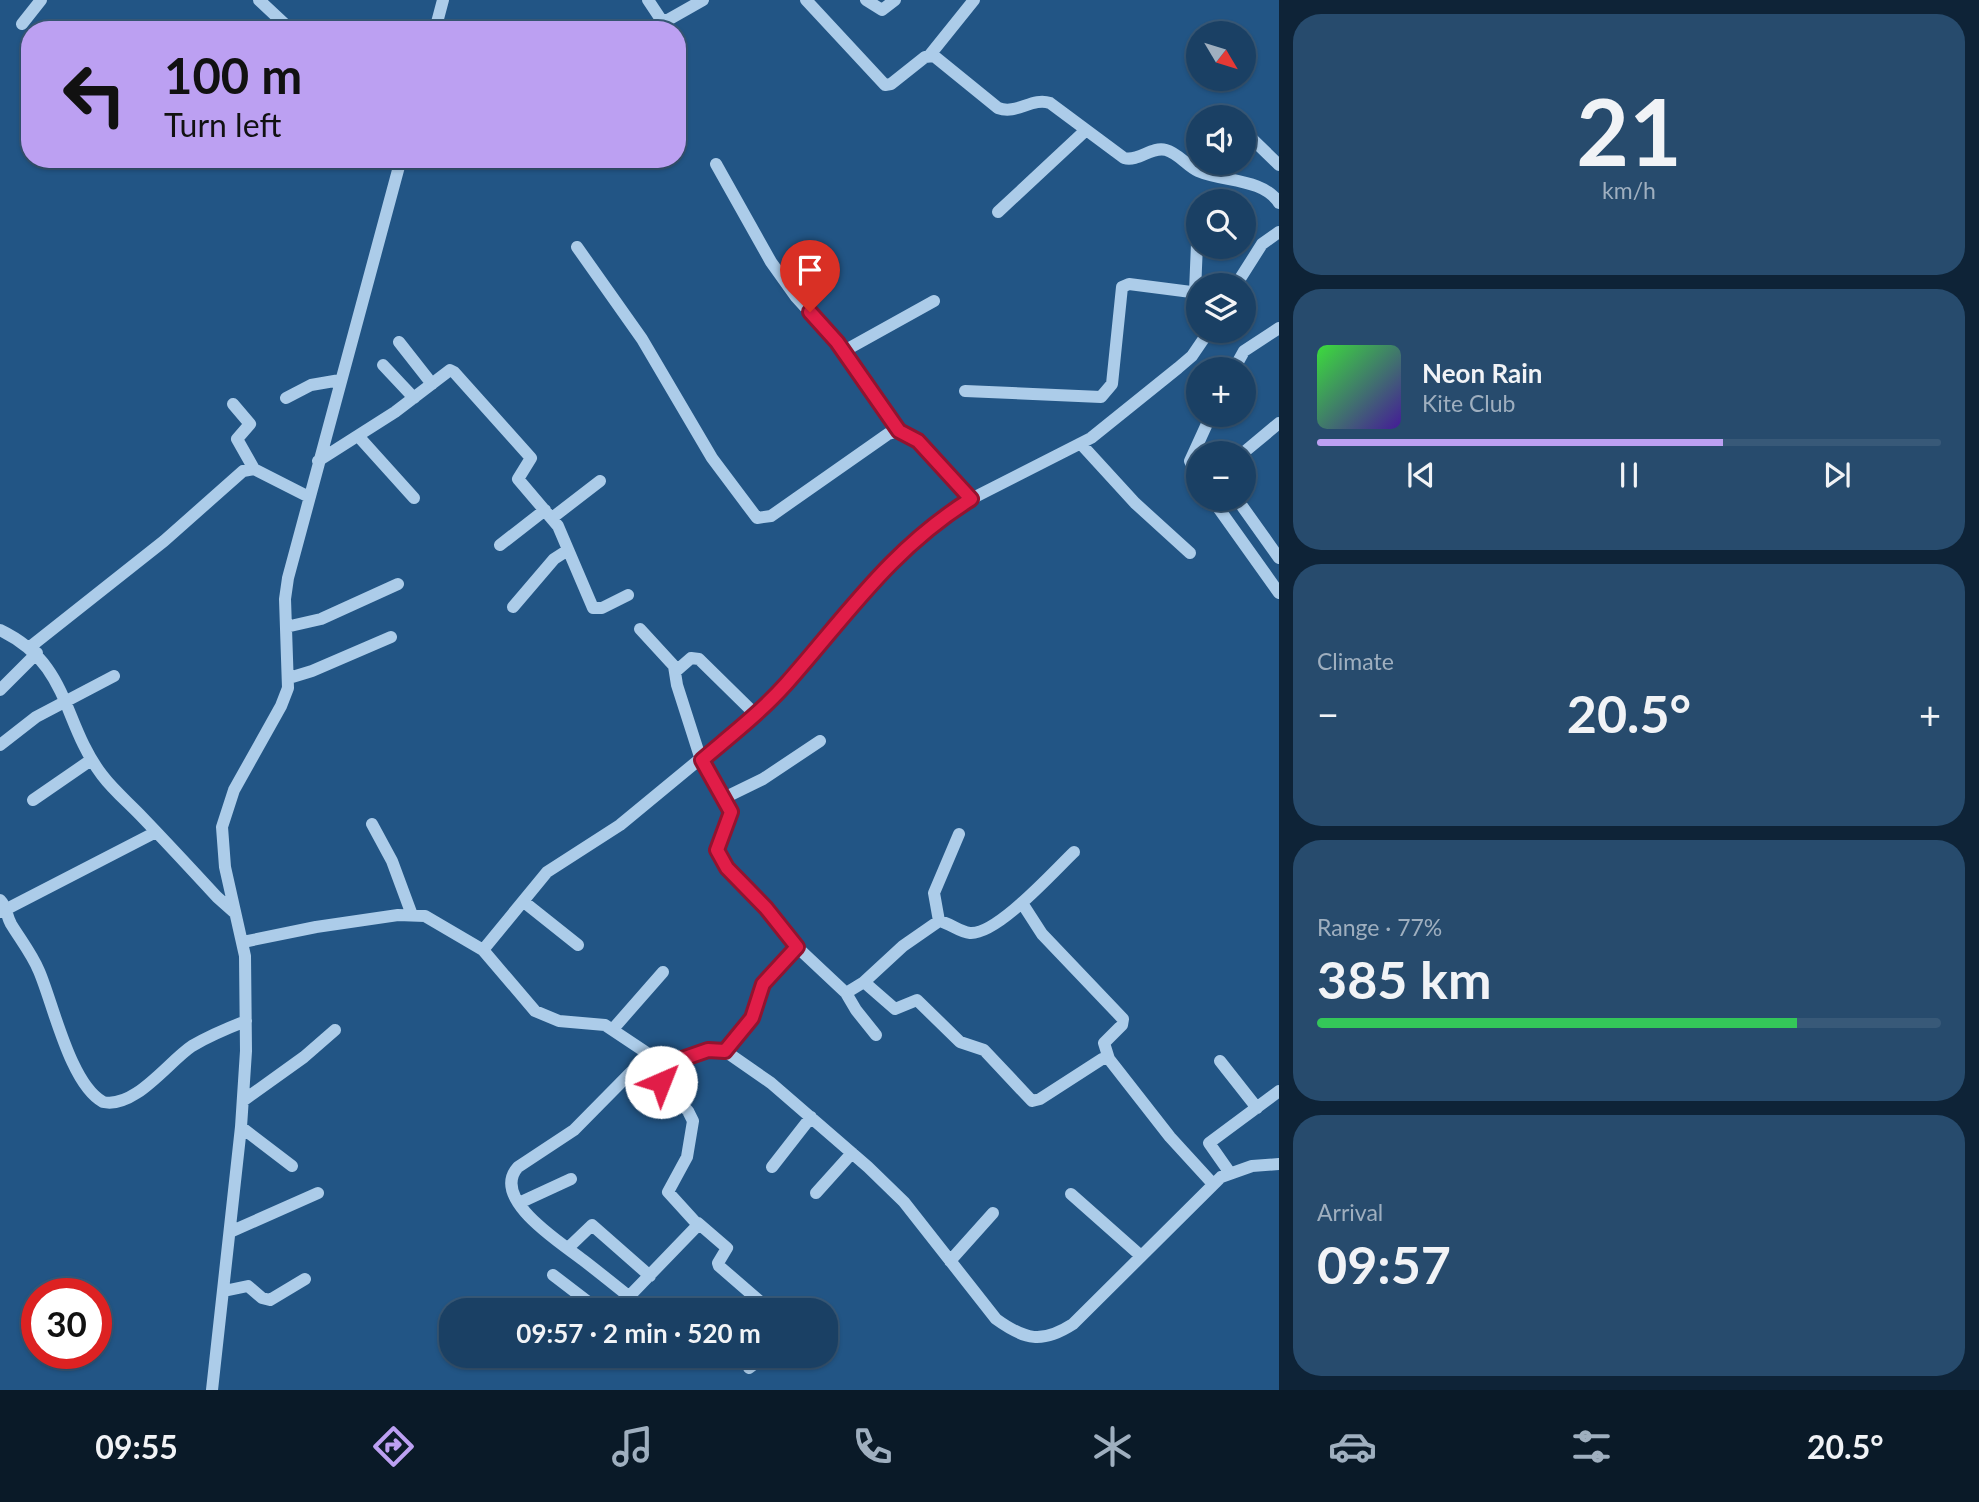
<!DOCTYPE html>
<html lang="en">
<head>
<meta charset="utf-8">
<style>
	body { margin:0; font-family:Lato,sans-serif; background:#274b6d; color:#f1f3f6; height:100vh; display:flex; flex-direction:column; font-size:26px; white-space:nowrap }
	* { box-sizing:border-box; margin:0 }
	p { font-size:23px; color:#9fafbf }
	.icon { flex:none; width:38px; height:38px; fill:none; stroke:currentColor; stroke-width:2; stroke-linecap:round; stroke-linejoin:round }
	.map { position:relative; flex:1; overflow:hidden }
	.details { display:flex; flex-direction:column; gap:14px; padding:14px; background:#0e2337; width:700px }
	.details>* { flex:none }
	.hud { position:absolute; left:21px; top:21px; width:665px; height:147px; border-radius:28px; box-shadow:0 2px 5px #0004,0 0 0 2px #385978; background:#bca0f2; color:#111; overflow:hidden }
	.needle { width:46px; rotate:128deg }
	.fabs { position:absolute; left:1186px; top:21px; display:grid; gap:14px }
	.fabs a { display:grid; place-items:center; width:70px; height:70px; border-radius:50%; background:#1a4064; box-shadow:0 2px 5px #0004,0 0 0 2px #385978; font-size:35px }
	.speed { position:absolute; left:21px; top:1278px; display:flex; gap:14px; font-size:35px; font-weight:700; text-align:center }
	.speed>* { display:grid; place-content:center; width:91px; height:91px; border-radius:50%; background:#1a4064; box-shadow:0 2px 5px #0004,0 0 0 2px #385978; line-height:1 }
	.speed .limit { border:10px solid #d22; background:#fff; color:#111 }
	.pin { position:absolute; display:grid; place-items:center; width:60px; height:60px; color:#fff; margin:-72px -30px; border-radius:50% 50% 50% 0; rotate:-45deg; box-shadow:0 0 7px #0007 }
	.pin .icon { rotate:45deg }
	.me { position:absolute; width:77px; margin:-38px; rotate:44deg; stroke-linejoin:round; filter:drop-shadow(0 0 5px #0008) }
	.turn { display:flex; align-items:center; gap:24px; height:147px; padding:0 28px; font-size:32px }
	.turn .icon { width:91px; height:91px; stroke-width:2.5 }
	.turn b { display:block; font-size:49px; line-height:60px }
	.big { font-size:52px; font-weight:700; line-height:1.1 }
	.details .tile { flex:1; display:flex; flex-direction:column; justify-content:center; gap:10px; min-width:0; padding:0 24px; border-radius:28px; background:#274b6d }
	.details .dial { align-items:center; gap:0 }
	.dial b { font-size:91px; line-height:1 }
	.song { display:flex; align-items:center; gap:21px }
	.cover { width:84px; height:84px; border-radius:10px; background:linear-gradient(135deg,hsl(120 70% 55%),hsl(260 70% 35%)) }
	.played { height:7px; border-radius:4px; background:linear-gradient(90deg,#bca0f2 65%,#385978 65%) }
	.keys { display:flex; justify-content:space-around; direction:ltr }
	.heat { display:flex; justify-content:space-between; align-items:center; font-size:38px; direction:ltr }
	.charge { height:10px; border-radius:5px; background:linear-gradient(90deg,#34c759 77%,#385978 0) }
	.trip { position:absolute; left:439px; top:1298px; width:399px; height:70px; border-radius:28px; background:#1a4064; box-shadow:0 2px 5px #0004,0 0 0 2px #385978; font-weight:700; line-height:70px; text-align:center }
	.menu { display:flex; height:112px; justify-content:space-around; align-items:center; background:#0a1a28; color:#9fafbf }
	.menu .icon { width:49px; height:49px }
	.menu .on { color:#bca0f2 }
	.menu b { font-size:32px; color:#f1f3f6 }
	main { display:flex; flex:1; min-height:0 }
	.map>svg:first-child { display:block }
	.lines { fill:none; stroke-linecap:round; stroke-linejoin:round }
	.minor { stroke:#accce9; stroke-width:12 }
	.route-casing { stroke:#92132f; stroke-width:18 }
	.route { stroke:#e11d48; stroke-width:12 }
</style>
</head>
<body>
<main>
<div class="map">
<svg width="1279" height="1390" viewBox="0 0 1279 1390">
	<rect width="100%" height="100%" fill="#225585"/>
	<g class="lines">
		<!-- minor -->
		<path class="minor" d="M 259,0 L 291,30
			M 648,0 L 660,18 L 666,21 L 703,0
			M 806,0 L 885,85 L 891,84 L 925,57 L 934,56 L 998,108 C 1017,115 1032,97 1050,103 L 1124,158 C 1139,162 1151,146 1166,150 C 1178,153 1187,166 1198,171 C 1223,182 1263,178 1279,203
			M 866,0 L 882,10 L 895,0
			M 22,24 L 41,0
			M 435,30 L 443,0
			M 929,56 L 974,0
			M 1225,112 L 1230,117
			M 1244,131 L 1279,165
			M 716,164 L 771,262 L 796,297 L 837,342 L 899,431
			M 998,212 L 1086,130
			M 577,247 L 642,339 L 712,458 L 757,518 L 771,516 L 888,434 L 899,431 L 918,441 L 971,499
			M 1236,285 L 1262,244 L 1279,232
			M 1195,292 L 1198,219
			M 399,342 L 432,384
			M 844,351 L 934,301
			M 383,365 L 414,398
			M 1234,369 L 1244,351 L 1279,328
			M 965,391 L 1101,397 L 1112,384 L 1122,287 L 1129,284 L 1199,293
			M 286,398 L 311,385 L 340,380
			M 233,404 L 250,424 L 237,439 L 254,469
			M 359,437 L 414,498
			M 1081,444 L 1135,503 L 1190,553
			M 1243,453 L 1279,423
			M 318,461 L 395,412 L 450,370 L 454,372 L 531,458 L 518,479 L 558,526 L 593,608 L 602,608 L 628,595
			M 1199,480 L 1190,461 L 1211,415
			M 1212,499 L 1279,593
			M 1237,499 L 1279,558
			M 552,518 L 600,481
			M 500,545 L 545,510
			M 513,607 L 554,559 L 568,550
			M 286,627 L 321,619 L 398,584
			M 640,629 L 674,666 L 677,685 L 701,760 L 731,812 L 717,850 L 727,868 L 766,908 L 797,947 L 846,993 L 864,982 L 895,1009 L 917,1000 L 960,1042 L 984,1050 L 1032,1101 L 1040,1099 L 1102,1059 L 1109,1059 L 1170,1137 L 1213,1184
			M 0,630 C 71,664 61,721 102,775 C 114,791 130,804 143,818 C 168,844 193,871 217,897 L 235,913
			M 30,647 L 164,541 L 243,471 L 254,469 L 309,497
			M 675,672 L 691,658 L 699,659 L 756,715
			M 289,678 L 312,671 L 391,637
			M 0,690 L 37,653
			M 0,745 L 36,717 L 114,676
			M 724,798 L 763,779 L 820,741
			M 33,800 L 91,760
			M 372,824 L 392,861 L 412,915
			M 0,900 C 7,907 6,915 11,924 C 20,939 32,954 39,971 C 53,1003 70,1084 103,1102 C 135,1109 168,1062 192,1046 C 209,1036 228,1028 246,1021
			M 524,902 L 578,945
			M 1022,903 L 1042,934 L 1123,1019 L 1122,1025 L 1104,1043 L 1109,1059
			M 1,912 L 156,832
			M 939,921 L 934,893 L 959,834
			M 243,942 L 316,927 L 398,915 L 425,916 L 483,950 L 535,1011 L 559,1021 L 605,1025 L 665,1065 L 707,1050 L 725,1051 L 771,1083 L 868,1167 L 904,1202 L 996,1319 C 1025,1340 1042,1344 1073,1324 L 1221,1177 L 1252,1166 L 1279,1164
			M 483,950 L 547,872 L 620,825 L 763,707 L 851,606 L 922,533 L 971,499 L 1091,438 L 1178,368 L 1192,356 L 1209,331
			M 864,982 L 903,946 L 939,921 C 950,923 959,932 970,933 C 997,935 1054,871 1074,852
			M 846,993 L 856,1010 L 876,1035
			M 613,1029 L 663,972
			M 725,1051 L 752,1018 L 763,984 L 797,947
			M 1220,1061 L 1257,1108
			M 244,1100 L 304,1057 L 335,1030
			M 241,1127 L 292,1166
			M 772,1167 L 811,1117
			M 1230,1173 L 1209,1143 L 1279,1091
			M 816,1193 L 852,1153
			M 1071,1194 L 1141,1256
			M 519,1203 L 571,1179
			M 698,1223 L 727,1248 L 718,1263 L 719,1266 L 771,1311
			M 230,1232 L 318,1193
			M 568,1248 L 592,1225 L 650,1276
			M 950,1261 L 993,1213
			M 553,1275 L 600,1311
			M 224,1291 L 248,1286 L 262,1298 L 270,1300 L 305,1279
			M 615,1311 L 698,1225 L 668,1192 L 687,1157 L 693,1121 L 688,1111 L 661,1082 L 665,1065
			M 647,1311 C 626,1294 605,1277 583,1260 C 563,1244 489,1199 518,1167 L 574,1130 L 648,1055
			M 749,1368 L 765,1356
			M 212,1390 L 241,1127 L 246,1051 L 245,956 L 225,867 L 222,827 L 234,790 L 281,706 L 288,688 L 285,599 L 288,578 L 401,159"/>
	</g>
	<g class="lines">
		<defs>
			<path id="route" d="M 661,1082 L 665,1065 L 708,1050 L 725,1051 L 752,1018 L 763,984 L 797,947 L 766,908 L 727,868 L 717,850 L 731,812 L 702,760 C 730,736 760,713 786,684 C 847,615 891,549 971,499 L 918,441 L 899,431 L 837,342 L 810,312"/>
		</defs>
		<!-- route casing -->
		<use href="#route" class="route-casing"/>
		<!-- route -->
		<use href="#route" class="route"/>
	</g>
</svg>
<div class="fabs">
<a><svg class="needle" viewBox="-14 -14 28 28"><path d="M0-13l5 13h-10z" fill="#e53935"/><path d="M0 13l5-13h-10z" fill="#9fafbf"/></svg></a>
<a><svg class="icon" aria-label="sound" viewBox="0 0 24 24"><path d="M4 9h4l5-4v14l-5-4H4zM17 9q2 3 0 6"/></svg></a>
<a><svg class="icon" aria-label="search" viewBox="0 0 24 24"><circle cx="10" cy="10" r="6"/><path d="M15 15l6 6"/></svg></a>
<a><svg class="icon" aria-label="layers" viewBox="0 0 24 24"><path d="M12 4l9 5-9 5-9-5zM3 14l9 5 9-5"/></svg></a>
<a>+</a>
<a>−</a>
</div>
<div class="speed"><div class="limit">30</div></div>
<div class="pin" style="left:810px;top:312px;background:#d93025"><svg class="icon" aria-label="arrive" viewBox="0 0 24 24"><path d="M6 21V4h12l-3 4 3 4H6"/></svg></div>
<svg class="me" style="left:661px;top:1082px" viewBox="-20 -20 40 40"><circle r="19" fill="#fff"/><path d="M0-13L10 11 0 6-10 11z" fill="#e11d48"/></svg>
<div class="trip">09:57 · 2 min · 520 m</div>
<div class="hud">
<div class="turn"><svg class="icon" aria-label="left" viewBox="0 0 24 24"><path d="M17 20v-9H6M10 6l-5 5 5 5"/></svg><div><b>100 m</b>Turn left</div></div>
</div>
</div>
<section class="details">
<div class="tile dial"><b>21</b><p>km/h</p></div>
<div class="tile">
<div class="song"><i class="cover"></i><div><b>Neon Rain</b><p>Kite Club</p></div></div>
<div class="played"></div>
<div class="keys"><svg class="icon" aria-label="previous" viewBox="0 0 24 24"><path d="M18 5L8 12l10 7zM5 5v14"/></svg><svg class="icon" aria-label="pause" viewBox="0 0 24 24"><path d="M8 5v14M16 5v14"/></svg><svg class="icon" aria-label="next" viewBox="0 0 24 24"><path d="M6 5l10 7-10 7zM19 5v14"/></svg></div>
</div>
<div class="tile"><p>Climate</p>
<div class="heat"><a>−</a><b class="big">20.5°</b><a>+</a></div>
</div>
<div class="tile"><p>Range · 77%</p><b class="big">385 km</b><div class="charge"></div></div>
<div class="tile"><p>Arrival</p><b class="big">09:57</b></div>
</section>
</main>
<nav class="menu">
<b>09:55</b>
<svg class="icon on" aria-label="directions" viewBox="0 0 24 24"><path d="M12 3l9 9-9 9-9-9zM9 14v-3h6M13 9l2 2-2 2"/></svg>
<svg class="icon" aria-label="music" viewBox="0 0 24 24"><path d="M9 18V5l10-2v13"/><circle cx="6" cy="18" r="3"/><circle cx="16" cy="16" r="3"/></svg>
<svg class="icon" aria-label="phone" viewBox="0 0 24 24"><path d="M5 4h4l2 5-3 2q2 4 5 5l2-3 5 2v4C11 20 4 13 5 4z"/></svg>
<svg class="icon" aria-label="climate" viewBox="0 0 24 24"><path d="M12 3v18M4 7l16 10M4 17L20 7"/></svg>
<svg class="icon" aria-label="car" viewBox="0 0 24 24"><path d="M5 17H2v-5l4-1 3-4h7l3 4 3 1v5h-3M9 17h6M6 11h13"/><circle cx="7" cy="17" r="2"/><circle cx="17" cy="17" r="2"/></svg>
<svg class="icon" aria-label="filters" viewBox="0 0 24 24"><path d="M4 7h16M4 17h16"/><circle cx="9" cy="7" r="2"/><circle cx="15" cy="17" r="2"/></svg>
<b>20.5°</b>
</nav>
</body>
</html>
